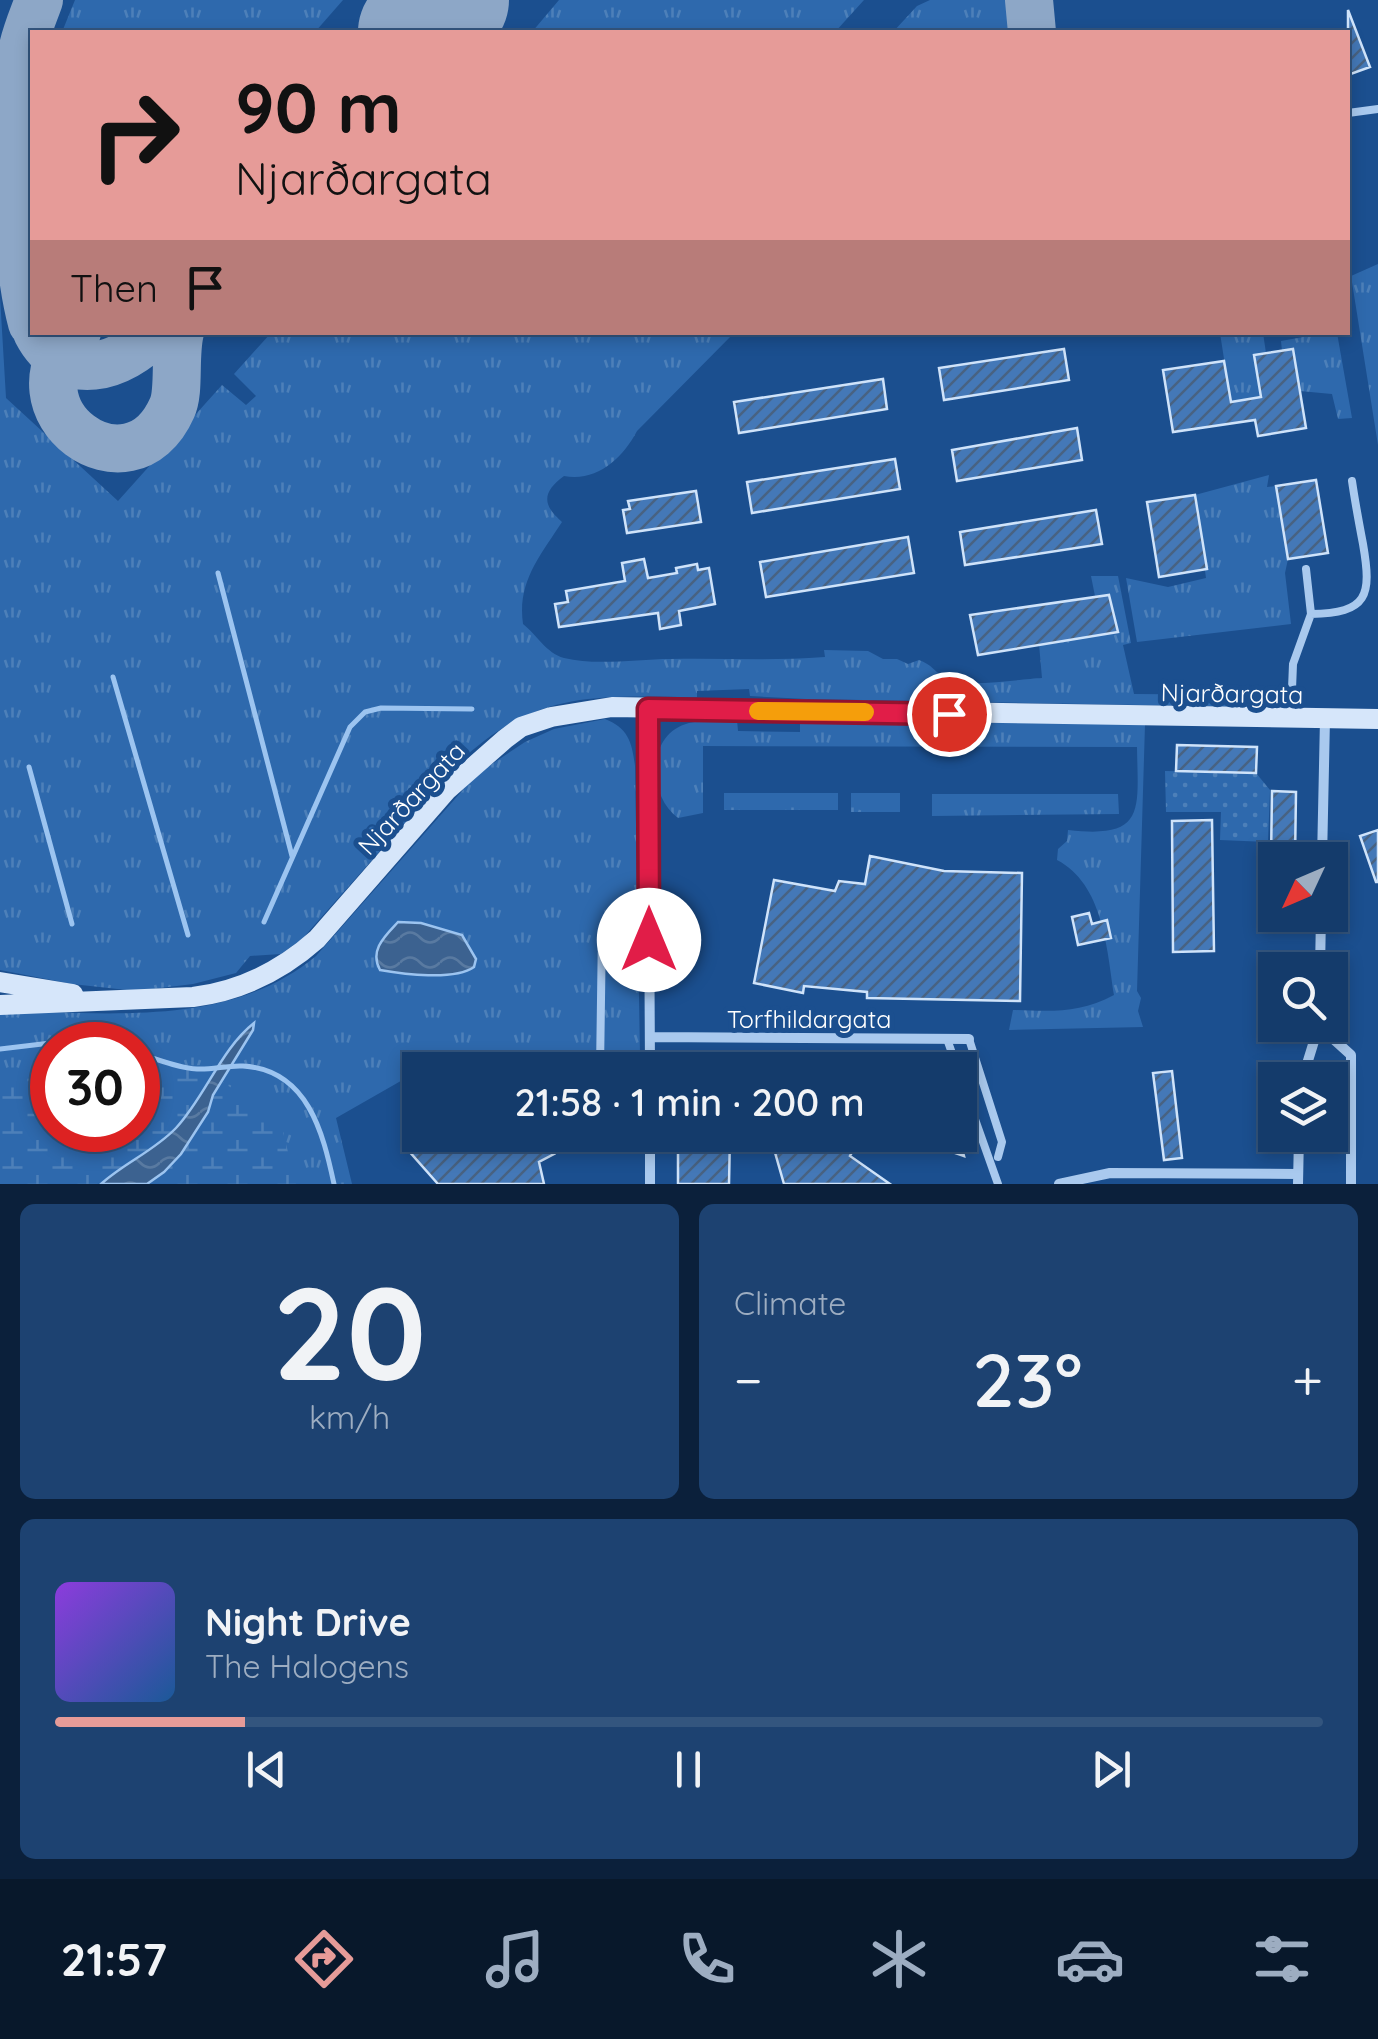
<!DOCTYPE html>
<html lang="en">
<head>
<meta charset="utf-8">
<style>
	body { margin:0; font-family:Quicksand,sans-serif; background:#1d4271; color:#f1f3f6; height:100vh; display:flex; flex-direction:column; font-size:38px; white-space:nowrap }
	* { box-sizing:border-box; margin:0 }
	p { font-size:32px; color:#9dadc1 }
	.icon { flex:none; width:55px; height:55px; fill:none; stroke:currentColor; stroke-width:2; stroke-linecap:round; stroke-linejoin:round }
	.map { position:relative; height:1184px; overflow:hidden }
	.sheet { display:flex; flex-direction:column; gap:20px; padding:20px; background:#0b203b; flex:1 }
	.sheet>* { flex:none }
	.hud { position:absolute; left:30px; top:30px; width:1320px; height:305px; border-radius:0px; box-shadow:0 5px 15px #0003,0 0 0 2px #33557e; background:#e69b98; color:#111; overflow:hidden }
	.needle { width:65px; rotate:226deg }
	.buttons { position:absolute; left:1258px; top:842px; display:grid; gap:20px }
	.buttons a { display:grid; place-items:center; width:90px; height:90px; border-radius:0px; background:#143b6b; box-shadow:0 5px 15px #0003,0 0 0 2px #33557e; font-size:50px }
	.speed { position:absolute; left:30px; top:1022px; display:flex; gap:20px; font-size:50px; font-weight:700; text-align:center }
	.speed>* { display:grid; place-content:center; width:130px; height:130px; border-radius:50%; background:#143b6b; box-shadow:0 5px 15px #0003,0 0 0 2px #33557e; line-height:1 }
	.speed .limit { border:15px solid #d22; background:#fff; color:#111 }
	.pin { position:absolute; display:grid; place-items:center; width:85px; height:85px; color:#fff; margin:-42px; border:5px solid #fff; border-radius:50%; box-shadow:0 2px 10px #0007 }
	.me { position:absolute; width:110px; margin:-55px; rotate:0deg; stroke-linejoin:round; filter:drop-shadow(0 0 8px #0008) }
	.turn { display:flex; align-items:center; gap:35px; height:210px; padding:0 40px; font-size:45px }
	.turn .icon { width:130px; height:130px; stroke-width:2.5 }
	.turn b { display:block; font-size:70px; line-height:85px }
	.then { display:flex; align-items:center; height:95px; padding:0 40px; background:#0003; gap:20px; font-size:38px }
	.big { font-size:75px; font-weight:600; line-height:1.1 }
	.sheet .tile { flex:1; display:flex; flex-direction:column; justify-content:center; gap:15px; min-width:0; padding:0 35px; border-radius:15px; background:#1d4271 }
	.sheet .dial { align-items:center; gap:0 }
	.dial b { font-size:130px; line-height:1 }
	.song { display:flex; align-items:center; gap:30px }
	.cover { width:120px; height:120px; border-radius:15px; background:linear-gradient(135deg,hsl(270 70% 55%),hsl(210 70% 35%)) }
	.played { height:10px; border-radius:5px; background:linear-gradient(90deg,#e69b98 15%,#33557e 15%) }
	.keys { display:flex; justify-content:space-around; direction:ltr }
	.heat { display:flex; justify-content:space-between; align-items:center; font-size:55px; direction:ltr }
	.sheet .tiles { flex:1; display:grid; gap:20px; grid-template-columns:1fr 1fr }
	.tile:last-child { grid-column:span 2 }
	.trip { position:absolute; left:402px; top:1052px; width:575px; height:100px; border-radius:0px; background:#143b6b; box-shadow:0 5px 15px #0003,0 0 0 2px #33557e; font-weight:600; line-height:100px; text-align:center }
	.tabs { display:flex; height:160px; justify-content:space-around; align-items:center; background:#08182b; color:#9dadc1 }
	.tabs .icon { width:70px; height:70px }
	.tabs .current { color:#e69b98 }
	.tabs b { font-size:45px; color:#f1f3f6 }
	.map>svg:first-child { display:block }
	.grass { fill:url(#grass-tufts); fill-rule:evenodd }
	.wetland { fill:url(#wetland-marsh) }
	.park { fill:url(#park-dots) }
	.water { fill:url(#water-waves); stroke:#9cc4f0; stroke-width:2.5 }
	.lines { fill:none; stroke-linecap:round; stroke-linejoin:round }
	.stream { stroke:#9cc4f0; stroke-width:5 }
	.taxiway { stroke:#8da7c7; stroke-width:48 }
	.runway { stroke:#8da7c7; stroke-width:122 }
	.building { fill:url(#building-hatch); stroke:#cfe3fa; stroke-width:2.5 }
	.lane { stroke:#a9c9ee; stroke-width:8 }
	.street { stroke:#a9c9ee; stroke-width:10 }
	.secondary { stroke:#d6e6fa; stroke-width:20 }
	.route-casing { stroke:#92132f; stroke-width:25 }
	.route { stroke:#e11d48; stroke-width:18 }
	.slow { stroke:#f59e0b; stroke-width:18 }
	.labels { text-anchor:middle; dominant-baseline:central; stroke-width:10; stroke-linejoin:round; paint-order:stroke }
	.street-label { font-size:25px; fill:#fff; stroke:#1b4f8f }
</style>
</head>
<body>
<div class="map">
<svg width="1378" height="1184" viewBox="0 0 1378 1184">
	<defs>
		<pattern id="grass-tufts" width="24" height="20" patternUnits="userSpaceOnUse" patternTransform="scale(2.5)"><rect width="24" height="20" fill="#2e69ad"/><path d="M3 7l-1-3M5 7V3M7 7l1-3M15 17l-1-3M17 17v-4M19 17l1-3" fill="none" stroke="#4d80b9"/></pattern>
		<pattern id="wetland-marsh" width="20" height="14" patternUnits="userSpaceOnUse" patternTransform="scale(2.5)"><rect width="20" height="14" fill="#2e69ad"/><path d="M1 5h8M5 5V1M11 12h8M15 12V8" fill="none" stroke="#4d80b9"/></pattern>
		<pattern id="park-dots" width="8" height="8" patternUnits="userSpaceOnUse" patternTransform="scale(2.5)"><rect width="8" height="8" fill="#2e69ad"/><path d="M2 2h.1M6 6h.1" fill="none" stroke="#4d80b9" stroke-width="1.8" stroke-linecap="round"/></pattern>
		<pattern id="water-waves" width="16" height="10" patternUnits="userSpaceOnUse" patternTransform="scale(2.5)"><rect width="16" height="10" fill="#3c6290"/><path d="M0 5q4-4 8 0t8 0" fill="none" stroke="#597aa1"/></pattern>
		<pattern id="building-hatch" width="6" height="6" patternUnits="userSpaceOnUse" patternTransform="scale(2.5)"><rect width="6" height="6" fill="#4478b7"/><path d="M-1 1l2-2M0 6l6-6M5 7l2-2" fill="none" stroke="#486282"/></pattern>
	</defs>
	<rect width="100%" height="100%" fill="#1b4f8f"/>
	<!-- grass -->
	<path class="grass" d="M 75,0 L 343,0 L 315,32 L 62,32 Z
		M 559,0 L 864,0 L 835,32 L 532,32 Z
		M 930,0 L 1007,0 L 1012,32 L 893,32 L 917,6 Z
		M 1378,264 L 1378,445 L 1351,276 Z
		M 0,297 L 6,398 L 118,501 L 222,385 L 246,405 L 256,396 L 234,374 L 271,333 L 734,333 L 637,431 C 622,459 597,482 564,476 C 542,492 542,505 562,522 C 540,556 517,582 523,624 C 537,635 546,653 564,658 C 596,666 638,659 671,659 C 722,658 773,661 825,657 L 824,650 L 868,651 L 883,659 L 897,659 L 908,664 L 919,660 C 931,664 935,672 945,678 C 963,689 1019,679 1042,678 L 1039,644 L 1117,631 L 1109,595 L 1095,596 L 1091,576 L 1118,576 L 1131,643 L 1123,645 L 1134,694 L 1251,695 L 1251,707 L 807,699 L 750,696 L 749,689 L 697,691 L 697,697 C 595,696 537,689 458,763 L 302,939 L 281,954 L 250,956 L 236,973 L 193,984 L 136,991 L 72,984 L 0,970 Z
		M 1220,333 L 1263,333 L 1266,353 L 1261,397 L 1234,423 Z
		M 1325,333 L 1337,333 L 1352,418 L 1338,419 L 1332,394 L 1300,391 L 1293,350 L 1282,351 L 1281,341 Z
		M 1269,475 L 1267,487 L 1276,486 L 1288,559 L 1285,573 L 1291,624 L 1137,642 L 1126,578 L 1168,587 L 1206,578 L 1195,495 Z
		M 605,719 C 628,728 632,742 635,766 L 640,1056 L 517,1058 L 420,1070 L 336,1118 L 352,1184 L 0,1184 L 0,1011 C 107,1012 228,1029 316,956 L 477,774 L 525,742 L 554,729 ZM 52,1045 L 138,1045 L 138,1130 L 52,1130 Z
		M 737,720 L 738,731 L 800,732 L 800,721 L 1145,724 L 1137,991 L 1141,998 L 1138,1011 L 1143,1027 L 1009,1030 L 1013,1010 C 1051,1011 1079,1014 1114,995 C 1107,948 1103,884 1057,860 L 1058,849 L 1067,841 L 1068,830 C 1146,839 1138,811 1137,747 L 703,746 L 703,813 L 678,818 C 647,795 646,734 689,723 C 704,720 722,721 737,720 Z
		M 724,793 L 838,793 L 838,810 L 724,810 Z
		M 851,793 L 900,793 L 900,812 L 851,812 Z
		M 932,794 L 1118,794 L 1119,814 L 932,816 Z"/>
	<!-- wetland -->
	<path class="wetland" d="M 203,1065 L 221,1081 L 280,1120 L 296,1184 L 0,1184 L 0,1075 L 52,1072 L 52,1130 L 138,1130 L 138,1068 Z"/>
	<!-- park -->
	<path class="park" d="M 1165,771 L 1256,773 L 1270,790 L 1268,842 L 1220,840 L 1221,812 L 1166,812 Z"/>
	<!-- water -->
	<path class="water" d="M 398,922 L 421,923 L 462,935 L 476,959 L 474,967 C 454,981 403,974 380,970 C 369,950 385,936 398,922 Z
		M 254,1023 L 253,1030 L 213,1095 L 208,1112 L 181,1154 L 164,1172 L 147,1184 L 101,1184 C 124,1163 154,1151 176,1128 C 205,1097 221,1049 254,1023 Z"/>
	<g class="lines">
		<!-- stream -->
		<path class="stream" d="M 218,573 L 292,856
			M 113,677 L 188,935
			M 29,767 L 72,924
			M 264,922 L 350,727 L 365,712 L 381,708 L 472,709
			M 0,1049 L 59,1042 L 101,1045
			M 138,1053 C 156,1059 178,1068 197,1069 C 212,1070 228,1065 243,1066 C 308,1070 323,1133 334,1184"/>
		<!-- taxiway -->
		<path class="taxiway" d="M 1029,0 L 1032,32
			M 32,323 C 15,260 9,116 22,52 C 25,34 33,17 39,0
			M 37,332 C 65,386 121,368 155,332
			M 77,332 C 0,411 130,503 172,408 C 180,391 174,356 180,332"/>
		<!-- runway -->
		<path class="runway" d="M 419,32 L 448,0"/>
	</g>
	<!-- building -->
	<path class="building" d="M 1348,10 L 1370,67 L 1348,75 Z
		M 1064,349 L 1069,380 L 944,400 L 939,368 Z
		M 1293,349 L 1306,428 L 1258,436 L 1255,420 L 1173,432 L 1163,370 L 1224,361 L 1231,402 L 1261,397 L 1254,355 Z
		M 883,379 L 887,409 L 739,433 L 734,402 Z
		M 1077,428 L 1082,460 L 957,481 L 952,450 Z
		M 895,459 L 900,489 L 752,513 L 747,482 Z
		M 1316,480 L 1328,553 L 1288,559 L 1276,486 Z
		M 696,491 L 701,522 L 627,533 L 623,510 L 630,509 L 628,501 Z
		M 1195,495 L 1207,569 L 1159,577 L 1147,502 Z
		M 1096,510 L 1102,544 L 965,565 L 960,532 Z
		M 908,537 L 914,573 L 766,597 L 760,562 Z
		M 644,559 L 648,578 L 677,573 L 676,568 L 697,564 L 698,570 L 709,568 L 715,604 L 679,611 L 681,625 L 660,629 L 658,613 L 559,627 L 555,604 L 568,602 L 566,591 L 625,581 L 622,563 Z
		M 1109,595 L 1118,632 L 978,655 L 970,615 Z
		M 1177,745 L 1257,747 L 1256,773 L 1176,771 Z
		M 1272,791 L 1296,792 L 1295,860 L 1271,860 Z
		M 1212,820 L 1214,951 L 1173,952 L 1172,821 Z
		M 1378,830 L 1378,882 L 1376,882 L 1360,836 Z
		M 870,856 L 944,871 L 1022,873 L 1020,1001 L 867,998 L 867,992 L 804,986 L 803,993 L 754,983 L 774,880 L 835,891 L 839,881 L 865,884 Z
		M 1089,913 L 1092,924 L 1107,920 L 1111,938 L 1078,945 L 1072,917 Z
		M 1172,1071 L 1182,1158 L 1164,1160 L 1153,1073 Z
		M 424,1135 L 533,1135 L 554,1154 L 539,1162 L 544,1184 L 438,1184 L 408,1150 Z
		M 678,1135 L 730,1135 L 729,1184 L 678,1184 Z
		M 770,1135 L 862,1135 L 850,1156 L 890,1184 L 784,1184 Z
		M 909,1135 L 958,1135 L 964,1156 L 909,1137 Z"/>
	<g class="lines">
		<!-- lane -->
		<path class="lane" d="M 1348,113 L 1378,109
			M 1311,614 C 1368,613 1372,596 1363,544 C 1359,523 1355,502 1352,481
			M 1291,714 L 1293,664 L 1311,614 L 1306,569
			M 947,1039 L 958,1070
			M 969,1039 L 1002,1142 L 998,1157
			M 600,1070 L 602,930 C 612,914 632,913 649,908
			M 960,1077 L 998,1184"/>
		<!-- street -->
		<path class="street" d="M 648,709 L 650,1070
			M 1322,860 L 1325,719
			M 1320,970 L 1321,915
			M 1319,1026 L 1351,1055 L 1351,1184
			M 650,1037 L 969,1039
			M 1302,1080 L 1319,1025
			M 650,1135 L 650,1184
			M 1059,1184 L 1110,1173 L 1298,1174
			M 1298,1184 L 1299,1135"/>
		<!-- secondary -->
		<path class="secondary" d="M 0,982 L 73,994
			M 0,1005 L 193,997 C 241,991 281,971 317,939 L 447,790 L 505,739 L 521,727 L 551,717 L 612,707 L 1378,719"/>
	</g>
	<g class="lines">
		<defs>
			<path id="route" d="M 649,940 L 648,709 L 949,714"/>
		</defs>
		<!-- route casing -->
		<use href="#route" class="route-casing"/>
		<!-- route -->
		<use href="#route" class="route"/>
		<!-- slow -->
		<path class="slow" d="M 758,711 L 865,712"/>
	</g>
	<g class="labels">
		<!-- street labels -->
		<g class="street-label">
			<text transform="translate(1232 693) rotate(1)">Njarðargata</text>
			<text transform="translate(411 798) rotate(-47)">Njarðargata</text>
			<text x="809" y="1018">Torfhildargata</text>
		</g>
	</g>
</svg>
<div class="buttons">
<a><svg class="needle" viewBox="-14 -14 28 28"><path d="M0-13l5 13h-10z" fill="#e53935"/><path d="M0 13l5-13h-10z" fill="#9dadc1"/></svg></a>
<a><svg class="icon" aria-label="search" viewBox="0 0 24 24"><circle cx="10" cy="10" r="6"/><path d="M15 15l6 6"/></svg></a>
<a><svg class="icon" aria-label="layers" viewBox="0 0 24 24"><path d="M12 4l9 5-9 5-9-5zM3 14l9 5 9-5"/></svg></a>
</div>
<div class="speed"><div class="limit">30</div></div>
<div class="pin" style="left:949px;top:714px;background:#d93025"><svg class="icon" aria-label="arrive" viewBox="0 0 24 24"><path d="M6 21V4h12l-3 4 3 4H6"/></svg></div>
<svg class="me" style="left:649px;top:940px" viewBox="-20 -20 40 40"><circle r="19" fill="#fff"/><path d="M0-13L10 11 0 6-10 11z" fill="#e11d48"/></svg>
<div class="trip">21:58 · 1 min · 200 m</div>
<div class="hud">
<div class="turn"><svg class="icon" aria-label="right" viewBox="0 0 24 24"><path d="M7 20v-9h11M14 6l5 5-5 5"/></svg><div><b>90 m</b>Njarðargata</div></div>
<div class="then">Then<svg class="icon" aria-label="arrive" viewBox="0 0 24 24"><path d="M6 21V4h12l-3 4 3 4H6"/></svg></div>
</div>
</div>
<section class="sheet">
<div class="tiles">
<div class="tile dial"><b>20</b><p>km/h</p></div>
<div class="tile"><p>Climate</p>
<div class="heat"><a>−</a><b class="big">23°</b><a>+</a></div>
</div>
<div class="tile">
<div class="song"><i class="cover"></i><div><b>Night Drive</b><p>The Halogens</p></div></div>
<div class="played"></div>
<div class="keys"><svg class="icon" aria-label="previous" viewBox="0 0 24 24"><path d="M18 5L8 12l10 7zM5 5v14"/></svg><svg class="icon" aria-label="pause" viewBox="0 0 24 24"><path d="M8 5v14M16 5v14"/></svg><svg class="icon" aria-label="next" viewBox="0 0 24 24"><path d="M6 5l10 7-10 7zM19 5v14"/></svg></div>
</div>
</div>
</section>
<nav class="tabs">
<b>21:57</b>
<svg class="icon current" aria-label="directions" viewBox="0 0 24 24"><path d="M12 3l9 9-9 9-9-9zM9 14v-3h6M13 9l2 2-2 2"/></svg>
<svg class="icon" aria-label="music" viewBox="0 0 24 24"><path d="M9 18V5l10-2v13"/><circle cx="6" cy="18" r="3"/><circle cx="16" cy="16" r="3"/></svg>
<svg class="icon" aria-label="phone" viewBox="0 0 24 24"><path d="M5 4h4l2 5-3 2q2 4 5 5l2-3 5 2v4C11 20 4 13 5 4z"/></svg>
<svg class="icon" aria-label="climate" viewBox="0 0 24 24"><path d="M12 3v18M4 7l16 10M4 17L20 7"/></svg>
<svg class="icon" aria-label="car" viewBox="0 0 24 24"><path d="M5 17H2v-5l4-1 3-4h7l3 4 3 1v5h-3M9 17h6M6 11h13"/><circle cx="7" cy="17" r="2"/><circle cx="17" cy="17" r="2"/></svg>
<svg class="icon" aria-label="filters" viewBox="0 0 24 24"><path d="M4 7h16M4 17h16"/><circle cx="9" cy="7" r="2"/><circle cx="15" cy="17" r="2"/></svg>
</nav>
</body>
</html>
